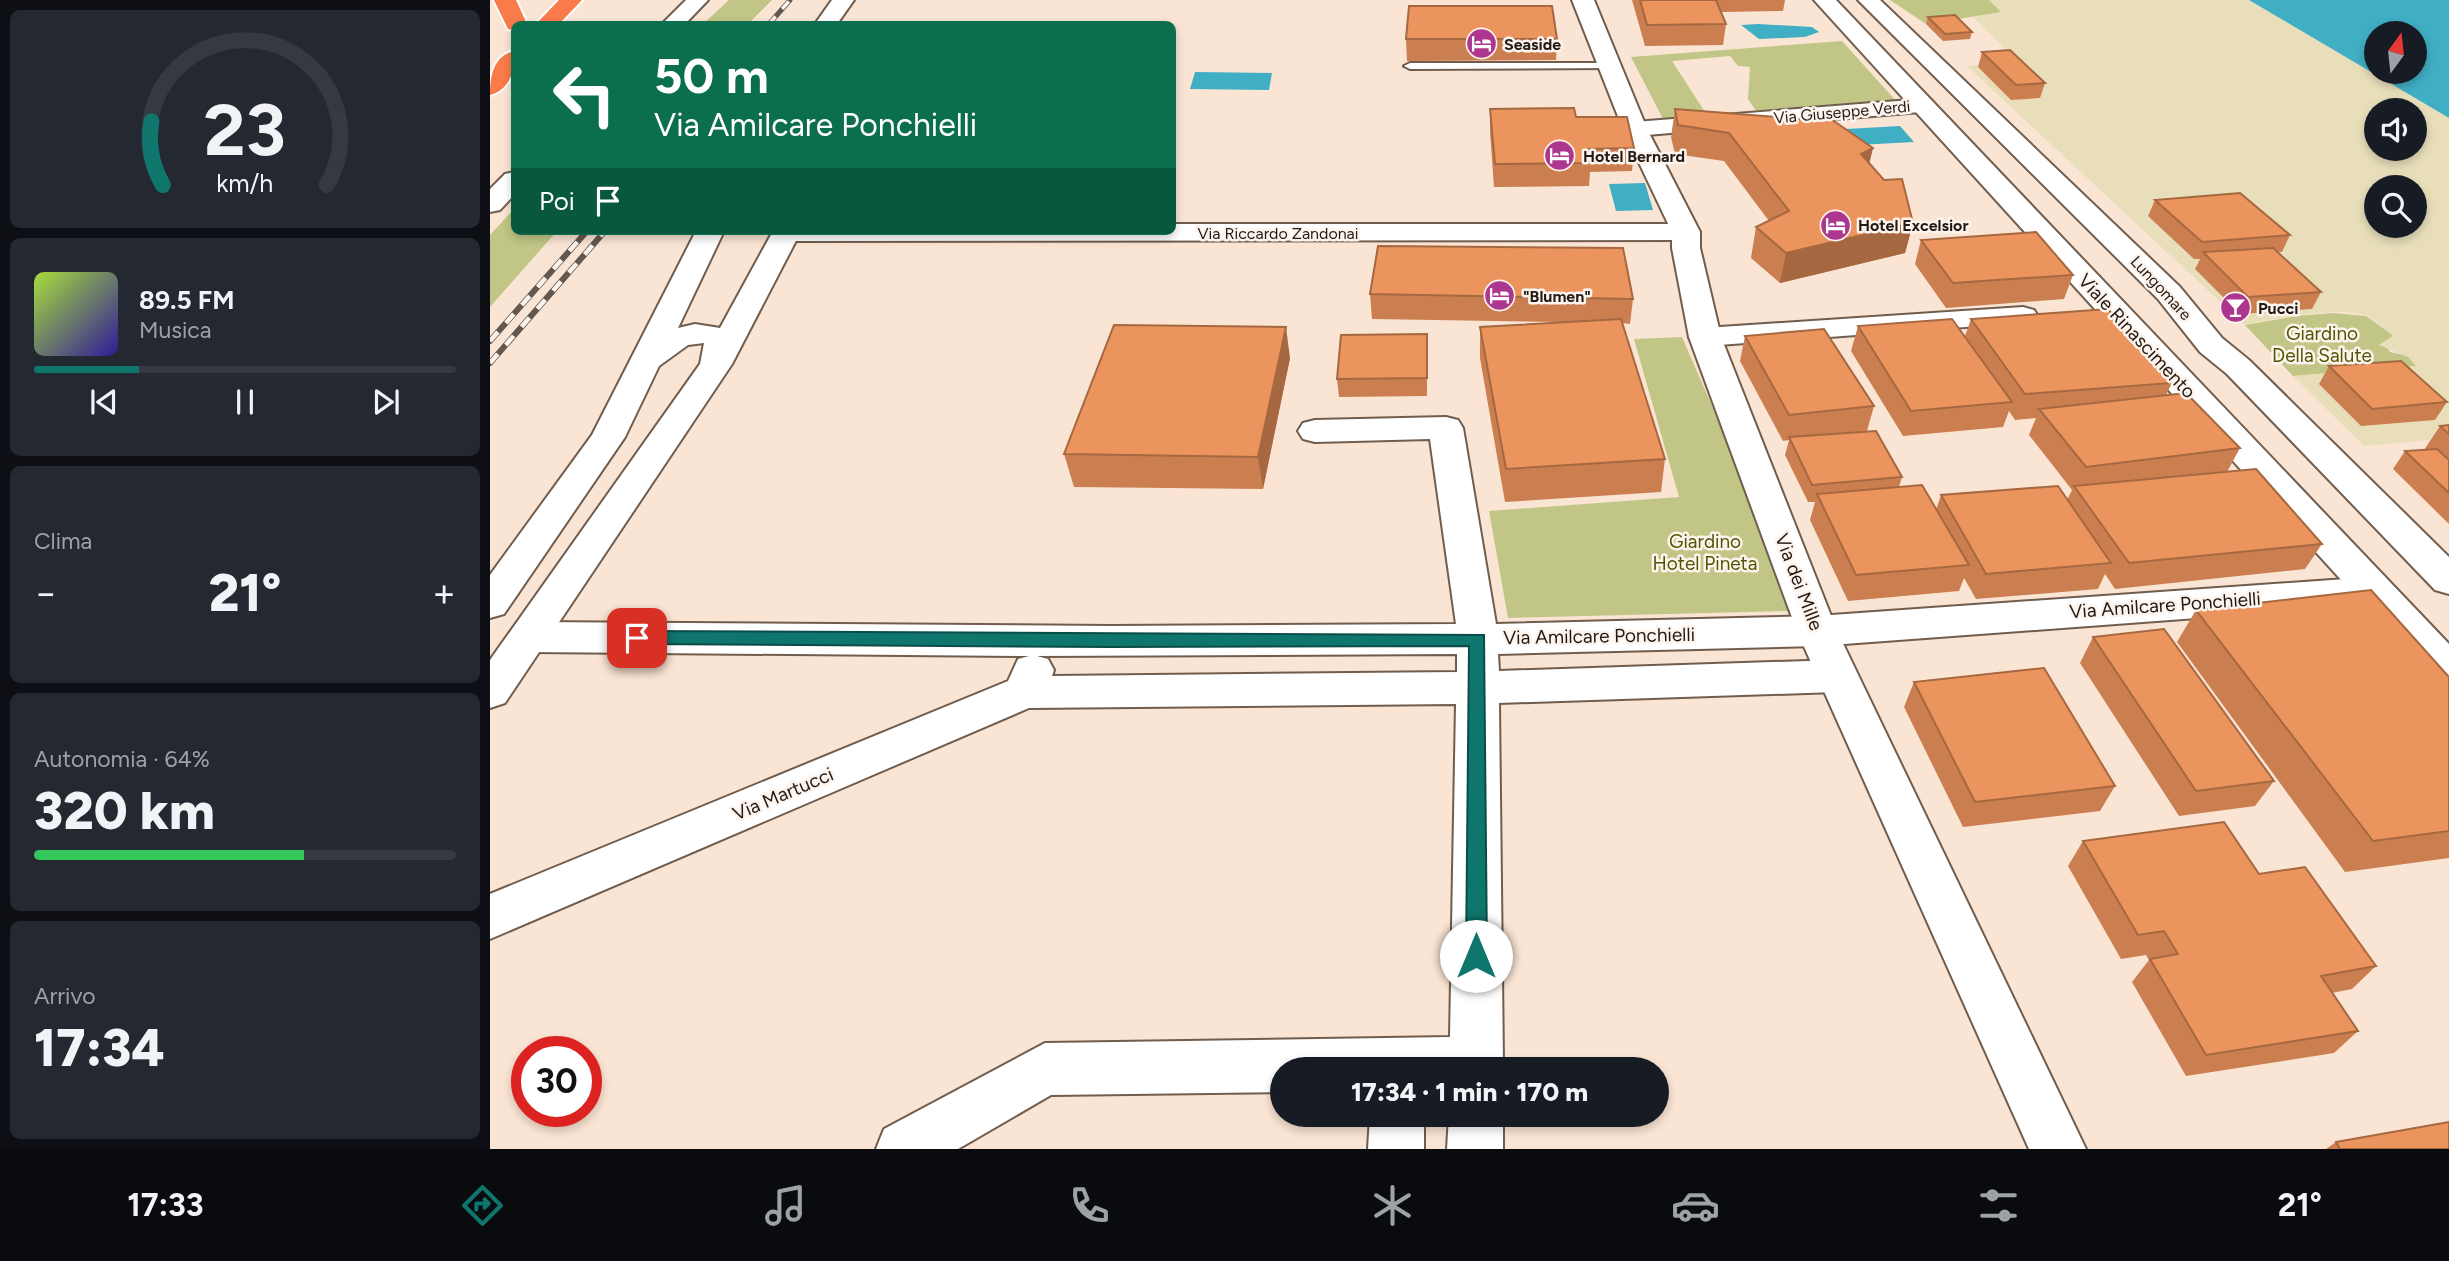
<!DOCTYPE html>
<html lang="it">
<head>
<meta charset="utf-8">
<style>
	body { margin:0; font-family:Figtree,sans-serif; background:#242831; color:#f1f3f6; height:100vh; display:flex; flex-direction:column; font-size:26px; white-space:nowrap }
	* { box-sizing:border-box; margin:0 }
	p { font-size:23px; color:#9ea1a6 }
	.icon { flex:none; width:38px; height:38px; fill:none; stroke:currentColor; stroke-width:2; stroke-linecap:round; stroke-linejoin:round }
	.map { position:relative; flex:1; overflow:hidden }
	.sheet { display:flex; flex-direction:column; gap:10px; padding:10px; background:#0d0f14; width:490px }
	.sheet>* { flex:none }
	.hud { position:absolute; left:21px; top:21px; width:665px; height:214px; border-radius:10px; box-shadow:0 4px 10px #0003; background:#0b6e4f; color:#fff; overflow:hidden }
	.needle { width:46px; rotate:15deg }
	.tools { position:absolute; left:1874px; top:21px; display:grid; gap:14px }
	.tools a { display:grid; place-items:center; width:63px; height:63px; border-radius:50%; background:#171b24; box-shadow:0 4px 10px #0003; font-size:35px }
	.speed { position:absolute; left:21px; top:1036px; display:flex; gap:14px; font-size:35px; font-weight:700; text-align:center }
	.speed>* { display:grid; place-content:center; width:91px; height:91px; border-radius:50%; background:#171b24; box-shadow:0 4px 10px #0003; line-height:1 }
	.speed .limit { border:10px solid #d22; background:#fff; color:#111 }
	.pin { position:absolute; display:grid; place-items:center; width:60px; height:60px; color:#fff; margin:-30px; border-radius:14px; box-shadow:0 4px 10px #0006 }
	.me { position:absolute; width:77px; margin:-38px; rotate:0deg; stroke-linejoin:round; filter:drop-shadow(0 0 5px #0008) }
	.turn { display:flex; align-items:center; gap:24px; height:147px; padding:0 28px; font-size:32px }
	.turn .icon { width:91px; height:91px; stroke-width:2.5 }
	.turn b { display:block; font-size:49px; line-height:60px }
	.then { display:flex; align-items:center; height:66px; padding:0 28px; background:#0003; gap:14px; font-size:26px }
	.big { font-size:52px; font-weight:800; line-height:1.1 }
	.sheet .card { flex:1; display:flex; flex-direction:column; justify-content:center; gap:10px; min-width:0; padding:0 24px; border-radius:10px; background:#242831 }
	.sheet .dial { align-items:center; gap:0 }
	.dial svg { height:182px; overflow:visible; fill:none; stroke:#363941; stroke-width:7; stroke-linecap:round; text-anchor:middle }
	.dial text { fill:#f1f3f6; stroke:none }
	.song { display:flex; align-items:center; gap:21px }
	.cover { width:84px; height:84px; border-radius:10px; background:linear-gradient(135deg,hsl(80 70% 55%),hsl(250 70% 35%)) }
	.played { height:7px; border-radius:4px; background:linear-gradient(90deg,#0f766e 25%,#363941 25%) }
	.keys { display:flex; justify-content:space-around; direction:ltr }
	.heat { display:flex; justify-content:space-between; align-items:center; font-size:38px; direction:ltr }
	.charge { height:10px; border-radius:5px; background:linear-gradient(90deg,#34c759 64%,#363941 0) }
	.trip { position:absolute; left:780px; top:1057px; width:399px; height:70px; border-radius:35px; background:#171b24; box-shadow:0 4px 10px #0003; font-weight:800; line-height:70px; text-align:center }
	.tabs { display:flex; height:112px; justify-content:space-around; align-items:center; background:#090b0e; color:#9ea1a6 }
	.tabs .icon { width:49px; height:49px }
	.tabs .active { color:#0f766e }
	.tabs b { font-size:32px; color:#f1f3f6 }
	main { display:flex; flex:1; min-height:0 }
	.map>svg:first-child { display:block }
	.green { fill:#c1c686 }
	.sand { fill:#e8dfba; fill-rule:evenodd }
	.water { fill:#40aec3; fill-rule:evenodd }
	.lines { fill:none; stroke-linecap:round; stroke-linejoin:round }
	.lane-casing { stroke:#705d4e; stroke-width:4 }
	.street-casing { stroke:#705d4e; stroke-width:4 }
	.secondary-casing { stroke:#705d4e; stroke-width:4 }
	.highway-casing { stroke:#fff; stroke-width:4 }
	.lane { fill:#fff; fill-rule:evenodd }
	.street { fill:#fff; fill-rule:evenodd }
	.secondary { fill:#fff; fill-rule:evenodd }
	.highway { fill:#f97b4a; fill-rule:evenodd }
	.rail-far1-casing { stroke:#63574e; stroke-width:5 }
	.rail-casing { stroke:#63574e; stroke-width:6 }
	.rail-far1 { stroke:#fdf4ed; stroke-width:3.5; stroke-dasharray:10; stroke-linecap:butt }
	.rail { stroke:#fdf4ed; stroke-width:4.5; stroke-dasharray:12; stroke-linecap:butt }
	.wall { fill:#cb7f50 }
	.shaded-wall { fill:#a56841 }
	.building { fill:#ec945d; stroke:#a56841; stroke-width:2 }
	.route { fill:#0f766e; stroke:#0a4d48; stroke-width:2 }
	.labels { text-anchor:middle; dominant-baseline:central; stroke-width:5; stroke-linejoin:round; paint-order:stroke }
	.far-poi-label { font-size:16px; font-weight:bold; fill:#221a14; stroke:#fdf4ed; text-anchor:start }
	.far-street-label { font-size:16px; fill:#221a14; stroke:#fdf4ed }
	.park-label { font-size:19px; fill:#525504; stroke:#fdf4ed }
	.street-label { font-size:19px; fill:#221a14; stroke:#fdf4ed }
</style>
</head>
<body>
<main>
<section class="sheet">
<div class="card dial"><svg viewBox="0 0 100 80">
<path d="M14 69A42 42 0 1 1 86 69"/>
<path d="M14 69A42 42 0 0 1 9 41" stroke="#0f766e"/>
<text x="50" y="56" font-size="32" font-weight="700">23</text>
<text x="50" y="72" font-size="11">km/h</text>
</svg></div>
<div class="card">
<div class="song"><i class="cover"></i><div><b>89.5 FM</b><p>Musica</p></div></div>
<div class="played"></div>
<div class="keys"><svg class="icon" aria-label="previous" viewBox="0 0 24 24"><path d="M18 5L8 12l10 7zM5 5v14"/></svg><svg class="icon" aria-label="pause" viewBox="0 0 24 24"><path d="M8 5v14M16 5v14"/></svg><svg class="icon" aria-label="next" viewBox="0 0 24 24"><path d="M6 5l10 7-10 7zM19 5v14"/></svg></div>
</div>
<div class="card"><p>Clima</p>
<div class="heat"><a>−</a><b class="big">21°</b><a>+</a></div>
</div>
<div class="card"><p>Autonomia · 64%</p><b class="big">320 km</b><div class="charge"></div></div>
<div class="card"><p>Arrivo</p><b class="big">17:34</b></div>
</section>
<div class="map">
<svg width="1959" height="1149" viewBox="0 0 1959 1149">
	<rect width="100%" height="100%" fill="#fae4d3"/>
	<!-- green -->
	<path class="green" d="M 239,0 L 282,0 L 258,24 L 213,24 Z
		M 1400,0 L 1499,0 L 1512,12 L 1436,24 Z
		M 1352,41 L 1407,102 L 1267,112 L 1258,99 L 1260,67 L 1248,66 L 1240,56 L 1182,61 L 1217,115 L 1173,119 L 1141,57 Z
		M 24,209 L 24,231 L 67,231 L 0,307 L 0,235 Z
		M 1843,313 L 1876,316 L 1904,336 L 1894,342 L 1900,352 L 1918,356 L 1927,366 L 1803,376 L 1755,325 L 1806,316 Z
		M 1192,337 L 1263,500 L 1302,611 L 1018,618 L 999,511 L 1189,497 L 1144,339 Z"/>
	<!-- sand -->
	<path class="sand" d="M 1499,0 L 1759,0 L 1959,118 L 1959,438 L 1874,446 L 1803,376 L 1926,366 L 1918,357 L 1889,345 L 1903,336 C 1895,330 1886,320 1877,316 C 1848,305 1785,319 1755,325 L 1477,66 L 1529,62 L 1483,17 L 1511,12 ZM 1886,110 L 1925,110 L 1925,149 L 1886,149 ZM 1886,187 L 1925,187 L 1925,226 L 1886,226 Z"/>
	<!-- water -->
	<path class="water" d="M 1759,0 L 1959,0 L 1959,118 ZM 1925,33 L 1925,72 L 1886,72 L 1886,33 Z
		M 1268,24 L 1322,27 L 1329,32 L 1315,37 L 1269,39 L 1251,25 Z
		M 705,72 L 782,73 L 779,90 L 700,89 Z
		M 1410,126 L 1424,142 L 1350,146 L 1338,130 Z
		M 1155,183 L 1163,210 L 1126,211 L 1119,184 Z"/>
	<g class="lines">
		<defs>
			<path id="lane" d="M 1120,63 L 1124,64 L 1124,68 L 920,69 L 914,66 L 920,63 Z"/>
			<path id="street" d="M 1368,0 L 1390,0 L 1690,287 L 1732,338 L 1759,360 L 1959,557 L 1959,594 L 1945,590 L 1737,374 L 1710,352 L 1668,299 Z
				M 1433,99 L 1442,101 L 1445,106 L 1442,111 L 1145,136 L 1136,134 L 1133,129 L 1136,124 L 1145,122 Z
				M 682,224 L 1196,224 L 1206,226 L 1210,232 L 1206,238 L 1196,240 L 297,241 L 287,239 L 283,233 L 682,231 Z
				M 1533,307 L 1544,310 L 1548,316 L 1544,322 L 1215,346 L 1204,344 L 1199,337 L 1204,330 L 1215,328 Z
				M 956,417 L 968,420 L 973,428 L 1006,624 L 1327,616 L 1884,577 L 1898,581 L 1904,591 L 1898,601 L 1884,605 L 1327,646 L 1008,654 L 1009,671 L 1347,660 L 1362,665 L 1368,676 L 1362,687 L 1347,692 L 1009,703 L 1013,1063 L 1010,1069 L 793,1069 L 793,1092 L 561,1095 L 468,1149 L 386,1149 L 394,1129 L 555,1043 L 960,1037 L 966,704 L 539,708 L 0,939 L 0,894 L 518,681 L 528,659 L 539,656 L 39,652 L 25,648 L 19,637 L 25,626 L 39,622 L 621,626 L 966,624 L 940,439 L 825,442 L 813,439 L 808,431 L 813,423 L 825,420 ZM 967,654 L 967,672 L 562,676 L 564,670 L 558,659 L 547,656 Z
				M 880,1115 L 934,1115 L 934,1149 L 878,1149 Z
				M 959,1115 L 1013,1115 L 1013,1149 L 957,1149 Z"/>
			<path id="secondary" d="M 196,0 L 218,0 L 195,24 L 172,24 Z
				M 342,0 L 364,0 L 347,24 L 325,24 Z
				M 1082,0 L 1104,0 L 1157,129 L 1210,232 L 1210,248 L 1231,337 L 1347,631 L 1596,1149 L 1539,1149 L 1307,631 L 1199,337 L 1182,248 L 1182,232 L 1133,129 Z
				M 1324,0 L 1346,0 L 1959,644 L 1959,687 L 1944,682 Z
				M 24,172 L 24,195 L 10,210 L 0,212 L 0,189 L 15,174 Z
				M 206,231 L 234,231 L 188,328 L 205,324 L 230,328 L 283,231 L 311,231 L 242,364 L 15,703 L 0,708 L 0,660 L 210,364 L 214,343 L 198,345 L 169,366 L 135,437 L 14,614 L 0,618 L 0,575 L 102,435 Z"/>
			<path id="highway" d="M 4,0 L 26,0 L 37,24 L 24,24 L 24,30 L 18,29 Z
				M 69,0 L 92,0 L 69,24 L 46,24 Z
				M 24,51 C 26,69 20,90 0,95 C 0,77 3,56 24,51 Z"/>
		</defs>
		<!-- lane casing -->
		<use href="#lane" class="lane-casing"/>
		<!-- street casing -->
		<use href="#street" class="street-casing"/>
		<!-- secondary casing -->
		<use href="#secondary" class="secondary-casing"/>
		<!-- highway casing -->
		<use href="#highway" class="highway-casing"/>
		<!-- lane -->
		<use href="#lane" class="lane"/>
		<!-- street -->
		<use href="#street" class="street"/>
		<!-- secondary -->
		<use href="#secondary" class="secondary"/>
		<!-- highway -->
		<use href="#highway" class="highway"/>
		<defs>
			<path id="rail-far1" d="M 279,24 L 300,0"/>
			<path id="rail" d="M 0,341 L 97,231
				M 0,363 L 115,231"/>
		</defs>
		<!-- rail-far1 casing -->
		<use href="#rail-far1" class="rail-far1-casing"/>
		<!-- rail casing -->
		<use href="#rail" class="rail-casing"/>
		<!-- rail-far1 -->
		<use href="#rail-far1" class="rail-far1"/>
		<!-- rail -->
		<use href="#rail" class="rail"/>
	</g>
	<!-- wall -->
	<path class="wall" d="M 1142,0 L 1295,0 L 1293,11 L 1231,12 L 1236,24 L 1233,45 L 1155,46 Z
		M 1438,17 L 1482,32 L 1480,39 L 1453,41 L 1436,24 Z
		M 916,39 L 1067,39 L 1066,60 L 917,61 Z
		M 1492,52 L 1555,83 L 1550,98 L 1521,100 L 1488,67 Z
		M 1000,109 L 1086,117 L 1144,148 L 1142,171 L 1100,172 L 1099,186 L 1004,187 L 1000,131 Z
		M 1185,109 L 1383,148 L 1379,163 L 1423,223 L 1415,253 L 1290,283 L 1261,258 L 1266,227 L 1279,221 L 1234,161 L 1185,154 L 1181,137 Z
		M 1665,200 L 1800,235 L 1792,252 L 1787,252 L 1831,292 L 1822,309 L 1750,314 L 1705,269 L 1710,259 L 1704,259 L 1658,216 Z
		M 1431,240 L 1583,275 L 1574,299 L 1456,308 L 1425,264 Z
		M 880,294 L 1143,299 L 1140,324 L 1132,323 L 1175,459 L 1171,492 L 1015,502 L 990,358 L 990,327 L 1074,322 L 882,319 Z
		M 1481,319 L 1682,383 L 1676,395 L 1750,448 L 1737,472 L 1832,544 L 1815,569 L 1625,589 L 1615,574 L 1608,589 L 1486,599 L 1474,578 L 1469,591 L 1358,601 L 1320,520 L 1325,502 L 1318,502 L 1295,455 L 1299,440 L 1293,441 L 1250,361 L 1255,336 L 1384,406 L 1377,431 L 1412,477 L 1409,487 L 1446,510 L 1451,495 L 1577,500 L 1582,490 L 1539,435 L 1546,418 L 1525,420 L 1519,411 L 1513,427 L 1413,436 L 1361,351 L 1368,326 L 1475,336 Z
		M 937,352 L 937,396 L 849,397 L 847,379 Z
		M 800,358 L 773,489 L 584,487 L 574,454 Z
		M 1839,366 L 1957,402 L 1945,420 L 1871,426 L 1829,384 Z
		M 1959,425 L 1959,524 L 1903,469 L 1915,451 L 1934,450 L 1950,426 Z
		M 1706,610 L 1959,677 L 1959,858 L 1855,872 L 1687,642 Z
		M 1603,637 L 1784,781 L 1765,806 L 1689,816 L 1590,663 Z
		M 1424,682 L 1625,786 L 1610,811 L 1473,827 L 1414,707 Z
		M 1593,841 L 1886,966 L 1862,989 L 1842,993 L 1868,1031 L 1844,1053 L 1696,1076 L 1642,982 L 1659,960 L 1656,955 L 1631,959 L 1578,866 Z
		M 1846,1142 L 1959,1149 L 1836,1149 Z"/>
	<!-- shaded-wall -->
	<path class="shaded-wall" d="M 1383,148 L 1376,177 L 1371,154 Z
		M 1423,223 L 1415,253 L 1290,283 L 1296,253 Z
		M 796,327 L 800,358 L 773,489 L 768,457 Z"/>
	<!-- building -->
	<path class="building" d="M 1150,0 L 1226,0 L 1236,24 L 1157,25 Z
		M 919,6 L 1062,6 L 1067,39 L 916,39 Z
		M 1465,15 L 1482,32 L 1455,34 L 1438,17 Z
		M 1520,50 L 1555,83 L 1526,85 L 1492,52 Z
		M 1084,108 L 1086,117 L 1137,117 L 1144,148 L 1098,149 L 1100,163 L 1005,164 L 1000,109 Z
		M 1185,109 L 1323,120 L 1338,117 L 1383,148 L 1371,154 L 1394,180 L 1412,179 L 1423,223 L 1296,253 L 1266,227 L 1299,211 L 1239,133 L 1188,125 Z
		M 1750,193 L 1800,235 L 1712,242 L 1665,200 Z
		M 1546,232 L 1583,275 L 1463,283 L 1431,240 Z
		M 888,246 L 1133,248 L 1143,299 L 880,294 Z
		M 1783,248 L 1831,292 L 1758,297 L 1713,252 Z
		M 1618,309 L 1682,383 L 1535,394 L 1481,319 Z
		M 1131,319 L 1175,459 L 1016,469 L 990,327 Z
		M 1462,319 L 1522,402 L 1421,411 L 1368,326 Z
		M 624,325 L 796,327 L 768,457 L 574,454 Z
		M 1334,329 L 1384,406 L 1299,415 L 1255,336 Z
		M 937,334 L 937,378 L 847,379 L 851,335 Z
		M 1911,361 L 1957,402 L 1882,409 L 1839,366 Z
		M 1696,393 L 1750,448 L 1596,467 L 1549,409 Z
		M 1959,425 L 1959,434 L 1950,426 Z
		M 1386,431 L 1412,477 L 1322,485 L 1299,437 Z
		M 1947,449 L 1959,460 L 1959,493 L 1915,451 Z
		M 1766,469 L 1832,544 L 1639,563 L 1584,486 Z
		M 1432,485 L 1479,565 L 1366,575 L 1327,494 Z
		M 1568,486 L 1621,563 L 1496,574 L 1451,495 Z
		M 1881,590 L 1959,677 L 1959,831 L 1883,841 L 1706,610 Z
		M 1674,629 L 1784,781 L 1706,791 L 1603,637 Z
		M 1554,668 L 1625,786 L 1485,802 L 1424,682 Z
		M 1734,822 L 1769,874 L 1815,867 L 1886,966 L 1831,976 L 1868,1031 L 1716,1055 L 1660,959 L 1688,954 L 1674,931 L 1648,935 L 1593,841 Z
		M 1959,1122 L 1959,1149 L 1850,1149 L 1846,1142 Z"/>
	<!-- route -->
	<path class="route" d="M 147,631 L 994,635 L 997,956 L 994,962 L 986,965 L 979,962 L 976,956 L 979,646 L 621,647 L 147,644 L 139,638 Z"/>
	<!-- icons -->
	<defs>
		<symbol id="hotel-disc" viewBox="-11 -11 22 22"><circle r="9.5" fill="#ad378e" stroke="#fdf4ed"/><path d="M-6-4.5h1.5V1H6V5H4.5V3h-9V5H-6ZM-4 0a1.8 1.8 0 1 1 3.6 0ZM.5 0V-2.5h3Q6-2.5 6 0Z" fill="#fff"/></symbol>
		<symbol id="bar-disc" viewBox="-11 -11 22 22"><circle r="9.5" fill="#ad378e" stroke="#fdf4ed"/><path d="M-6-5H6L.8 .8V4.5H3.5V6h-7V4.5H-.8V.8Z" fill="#fff"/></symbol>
	</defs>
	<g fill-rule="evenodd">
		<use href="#hotel-disc" x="974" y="26" width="35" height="35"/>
		<use href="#hotel-disc" x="1052" y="138" width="35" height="35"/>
		<use href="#hotel-disc" x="1328" y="208" width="35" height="35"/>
		<use href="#hotel-disc" x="992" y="278" width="35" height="35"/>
		<use href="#bar-disc" x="1728" y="290" width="35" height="35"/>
	</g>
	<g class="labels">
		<!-- far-poi labels -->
		<g class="far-poi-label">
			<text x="1014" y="44">Seaside</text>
			<text x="1093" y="156">Hotel Bernard</text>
			<text x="1368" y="225">Hotel Excelsior</text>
			<text x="1033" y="296">"Blumen"</text>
			<text x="1768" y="308">Pucci</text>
		</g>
		<!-- far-street labels -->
		<g class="far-street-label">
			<text transform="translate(1352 112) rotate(-5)">Via Giuseppe Verdi</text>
			<text x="788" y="233">Via Riccardo Zandonai</text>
			<text transform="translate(1671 288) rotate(47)">Lungomare</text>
		</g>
		<!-- park labels -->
		<g class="park-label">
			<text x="1832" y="333">Giardino<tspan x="1832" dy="22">Della Salute</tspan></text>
			<text x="1215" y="541">Giardino<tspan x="1215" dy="22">Hotel Pineta</tspan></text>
		</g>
		<!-- street labels -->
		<g class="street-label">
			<text transform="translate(1647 336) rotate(47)">Viale Rinascimento</text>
			<text transform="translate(1309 582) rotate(69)">Via dei Mille</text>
			<text transform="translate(1675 605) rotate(-4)">Via Amilcare Ponchielli</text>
			<text transform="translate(1109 636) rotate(-1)">Via Amilcare Ponchielli</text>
			<text transform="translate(293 794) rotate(-23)">Via Martucci</text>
		</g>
	</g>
</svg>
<div class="tools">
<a><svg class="needle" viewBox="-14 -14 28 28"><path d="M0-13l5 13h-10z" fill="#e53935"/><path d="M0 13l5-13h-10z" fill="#9ea1a6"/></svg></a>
<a><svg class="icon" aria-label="sound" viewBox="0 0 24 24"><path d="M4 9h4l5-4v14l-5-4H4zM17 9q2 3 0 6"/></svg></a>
<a><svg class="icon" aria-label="search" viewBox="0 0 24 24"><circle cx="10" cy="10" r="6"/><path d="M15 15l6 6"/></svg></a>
</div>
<div class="speed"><div class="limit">30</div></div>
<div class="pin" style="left:147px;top:638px;background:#d93025"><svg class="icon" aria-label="arrive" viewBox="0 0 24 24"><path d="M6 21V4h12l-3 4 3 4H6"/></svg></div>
<svg class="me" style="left:986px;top:956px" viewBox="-20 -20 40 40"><circle r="19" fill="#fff"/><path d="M0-13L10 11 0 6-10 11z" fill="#0f766e"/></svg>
<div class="trip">17:34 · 1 min · 170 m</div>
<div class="hud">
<div class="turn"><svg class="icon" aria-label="left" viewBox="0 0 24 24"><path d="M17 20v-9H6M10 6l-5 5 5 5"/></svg><div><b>50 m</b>Via Amilcare Ponchielli</div></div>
<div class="then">Poi<svg class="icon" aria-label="arrive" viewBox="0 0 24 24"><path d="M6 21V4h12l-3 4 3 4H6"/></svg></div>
</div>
</div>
</main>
<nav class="tabs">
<b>17:33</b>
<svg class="icon active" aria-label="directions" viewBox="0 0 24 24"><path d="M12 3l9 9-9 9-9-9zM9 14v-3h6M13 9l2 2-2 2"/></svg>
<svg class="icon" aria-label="music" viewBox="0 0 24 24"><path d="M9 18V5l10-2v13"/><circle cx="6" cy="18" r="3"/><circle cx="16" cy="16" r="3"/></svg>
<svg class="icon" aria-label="phone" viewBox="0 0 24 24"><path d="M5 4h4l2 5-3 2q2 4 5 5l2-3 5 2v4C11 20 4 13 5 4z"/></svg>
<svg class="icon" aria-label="climate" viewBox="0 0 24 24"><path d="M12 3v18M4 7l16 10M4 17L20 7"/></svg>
<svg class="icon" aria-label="car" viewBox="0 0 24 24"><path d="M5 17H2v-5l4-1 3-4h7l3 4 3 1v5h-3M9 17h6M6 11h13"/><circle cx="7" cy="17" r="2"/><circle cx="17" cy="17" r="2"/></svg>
<svg class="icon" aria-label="filters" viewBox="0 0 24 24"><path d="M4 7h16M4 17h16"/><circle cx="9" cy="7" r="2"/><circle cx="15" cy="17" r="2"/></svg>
<b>21°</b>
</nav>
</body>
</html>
